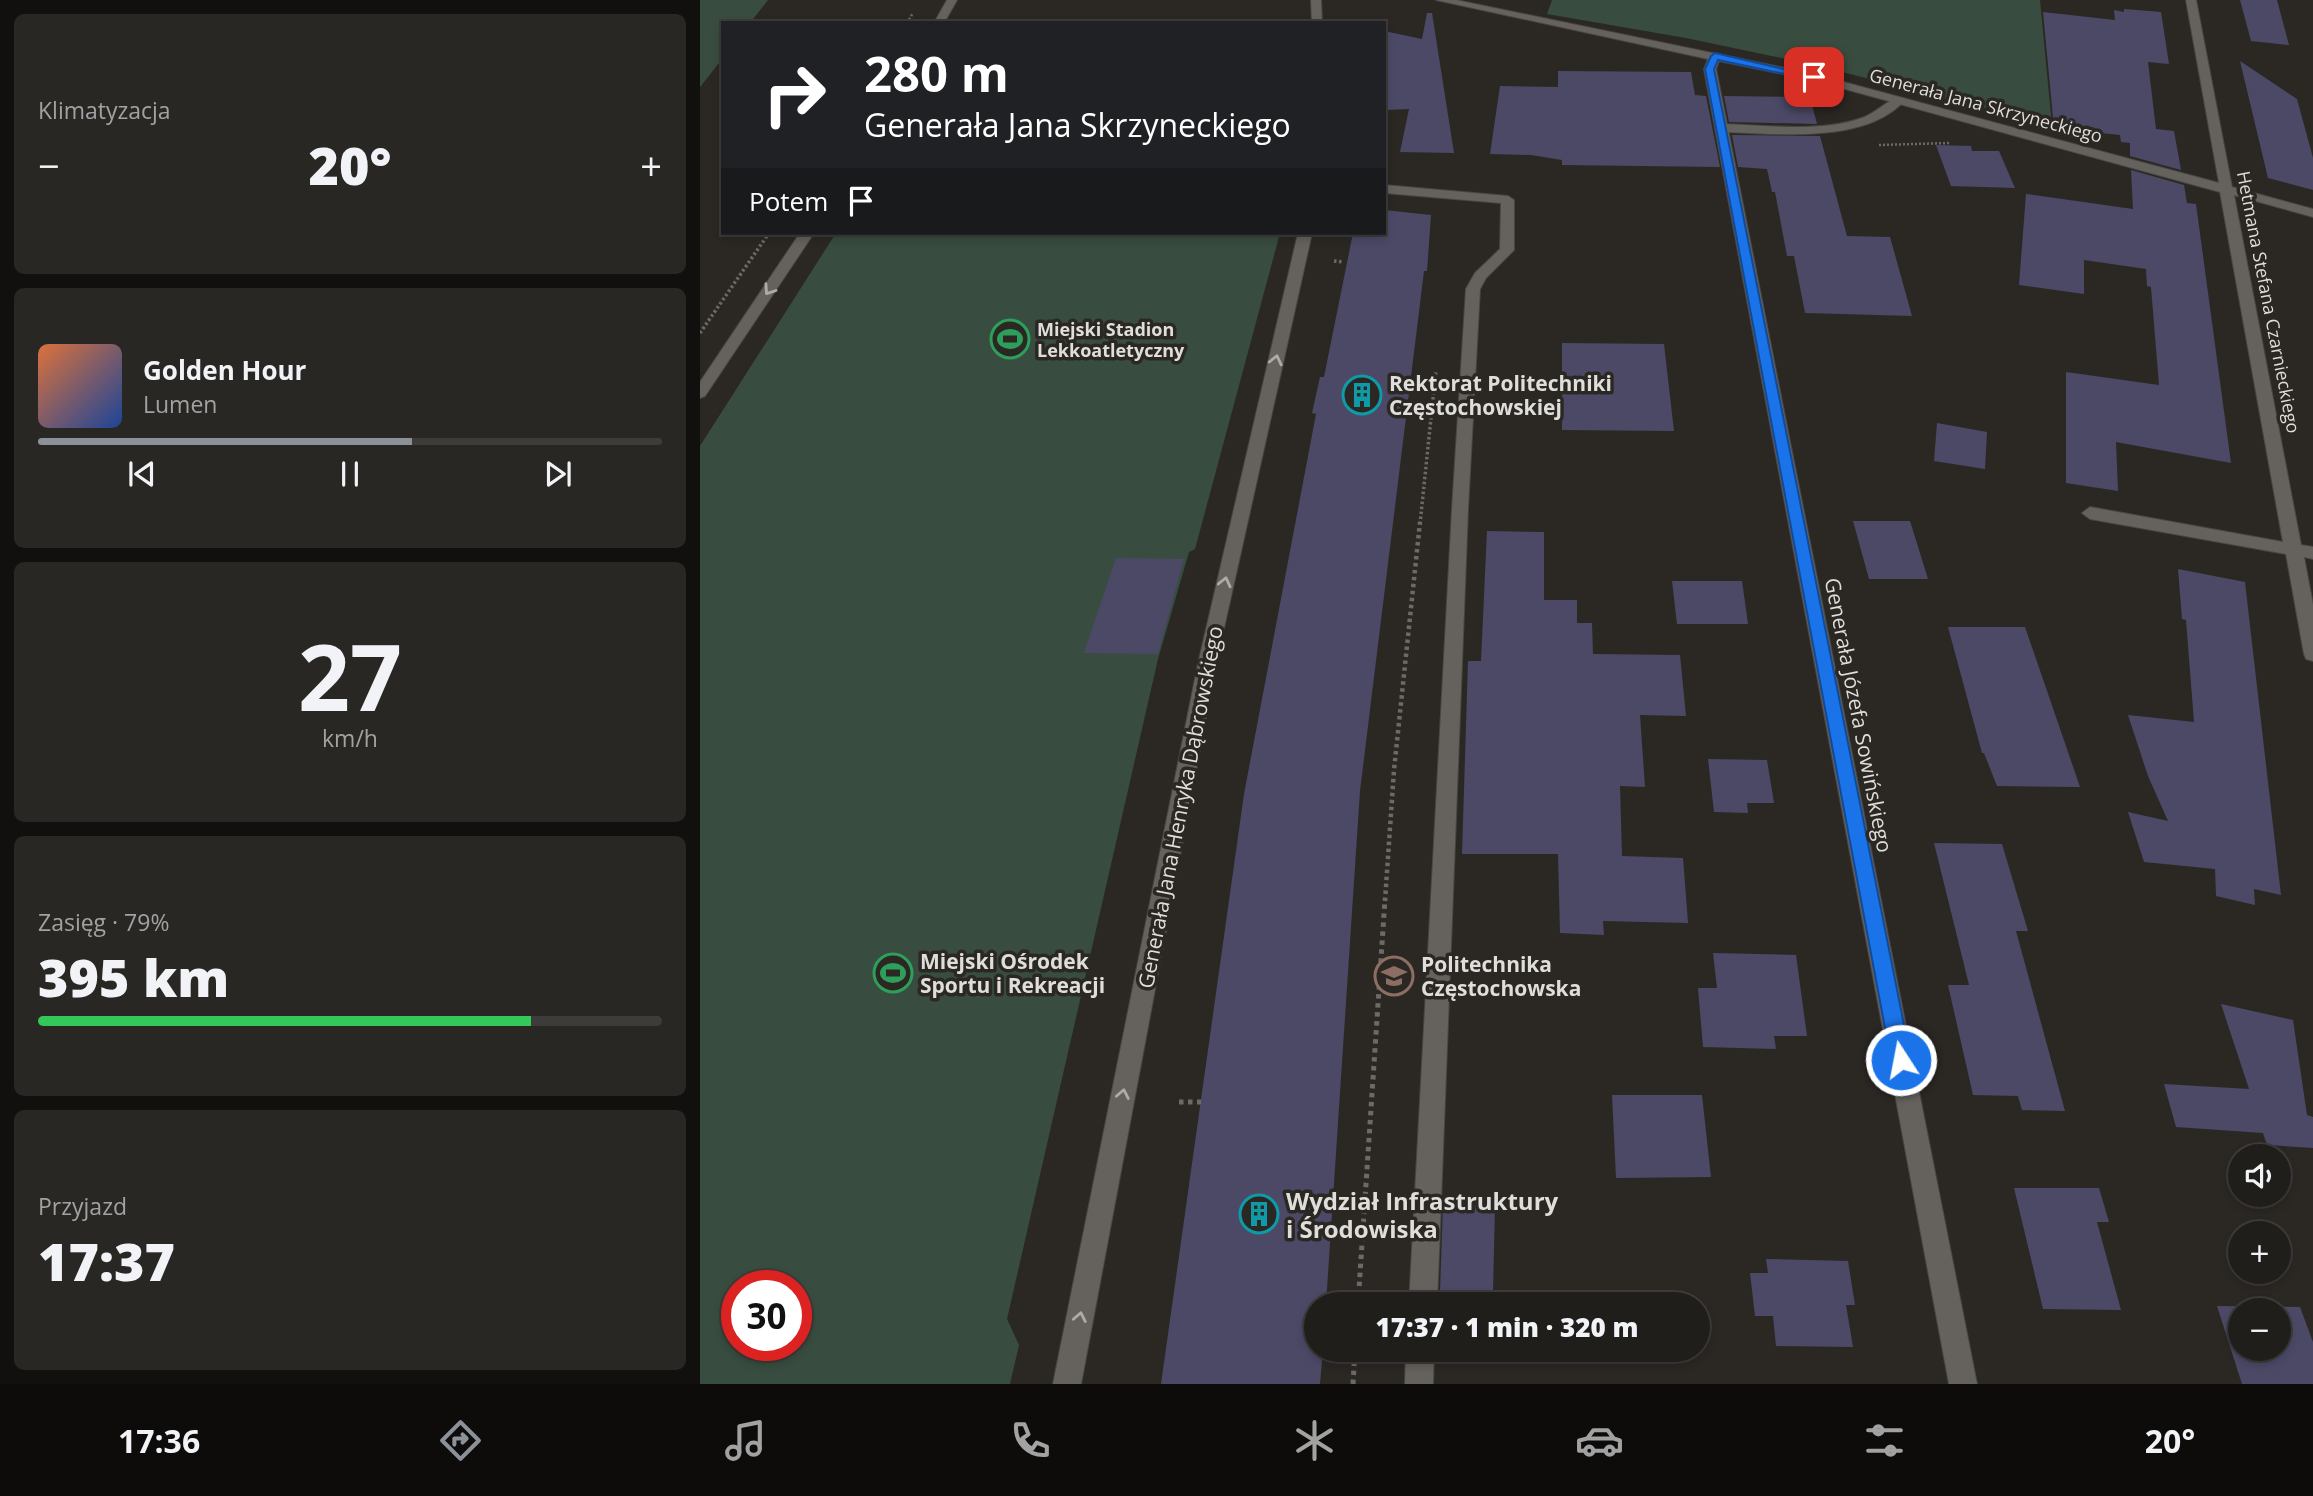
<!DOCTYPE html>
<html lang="pl">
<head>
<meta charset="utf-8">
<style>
	body { margin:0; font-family:"Open Sans",sans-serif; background:#282724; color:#f1f3f6; height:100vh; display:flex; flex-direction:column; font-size:26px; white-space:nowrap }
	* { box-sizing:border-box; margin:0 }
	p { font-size:23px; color:#a2a2a3 }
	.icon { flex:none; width:38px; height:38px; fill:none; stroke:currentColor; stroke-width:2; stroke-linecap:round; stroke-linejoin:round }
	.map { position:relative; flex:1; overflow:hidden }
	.sheet { display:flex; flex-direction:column; gap:14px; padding:14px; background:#12100f; width:700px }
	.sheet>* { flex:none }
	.top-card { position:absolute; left:21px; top:21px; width:665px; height:214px; border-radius:0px; box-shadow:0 4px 10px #0003,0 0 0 2px #3d3c3a; background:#202124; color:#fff; overflow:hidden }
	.controls { position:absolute; left:1528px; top:1144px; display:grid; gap:14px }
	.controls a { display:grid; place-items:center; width:63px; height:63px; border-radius:50%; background:#201e1b; box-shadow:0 4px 10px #0003,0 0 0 2px #3d3c3a; font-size:35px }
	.speed { position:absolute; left:21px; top:1270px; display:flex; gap:14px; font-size:35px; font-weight:700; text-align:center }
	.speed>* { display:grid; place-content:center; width:91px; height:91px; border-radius:50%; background:#201e1b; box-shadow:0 4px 10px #0003,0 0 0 2px #3d3c3a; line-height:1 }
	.speed .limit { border:10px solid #d22; background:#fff; color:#111 }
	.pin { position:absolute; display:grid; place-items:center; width:60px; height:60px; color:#fff; margin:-30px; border-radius:14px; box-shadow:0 4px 10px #0006 }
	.me { position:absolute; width:77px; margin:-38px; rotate:349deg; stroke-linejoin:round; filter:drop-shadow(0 0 5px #0008) }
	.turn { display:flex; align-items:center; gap:24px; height:147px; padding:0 28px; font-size:32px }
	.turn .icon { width:91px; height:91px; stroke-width:2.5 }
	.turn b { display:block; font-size:49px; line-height:60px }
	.then { display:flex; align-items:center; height:66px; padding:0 28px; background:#0003; gap:14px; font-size:26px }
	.big { font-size:52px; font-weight:800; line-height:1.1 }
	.sheet .card { flex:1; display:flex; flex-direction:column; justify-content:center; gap:10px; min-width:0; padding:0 24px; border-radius:10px; background:#282724 }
	.sheet .dial { align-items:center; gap:0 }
	.dial b { font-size:91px; line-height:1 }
	.song { display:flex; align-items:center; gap:21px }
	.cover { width:84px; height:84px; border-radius:10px; background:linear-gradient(135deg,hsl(20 70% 55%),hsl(220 70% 35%)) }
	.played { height:7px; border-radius:4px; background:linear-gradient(90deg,#8c9099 60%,#3d3c3a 60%) }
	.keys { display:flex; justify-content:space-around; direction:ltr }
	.heat { display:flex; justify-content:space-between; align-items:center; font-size:38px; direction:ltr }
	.charge { height:10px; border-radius:5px; background:linear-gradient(90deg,#34c759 79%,#3d3c3a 0) }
	.trip { position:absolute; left:604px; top:1292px; width:406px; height:70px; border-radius:35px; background:#201e1b; box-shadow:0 4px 10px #0003,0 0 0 2px #3d3c3a; font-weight:800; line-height:70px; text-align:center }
	.tab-bar { display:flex; height:112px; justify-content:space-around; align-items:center; background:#0d0c0b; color:#a2a2a3 }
	.tab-bar .icon { width:49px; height:49px }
	.tab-bar .active { color:#8c9099 }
	.tab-bar b { font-size:32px; color:#f1f3f6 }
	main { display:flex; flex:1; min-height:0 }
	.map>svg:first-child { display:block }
	.green { fill:#384d3f; fill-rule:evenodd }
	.building { fill:#4b4966; fill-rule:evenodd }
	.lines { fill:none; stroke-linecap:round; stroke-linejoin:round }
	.service-casing { stroke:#484643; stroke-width:2 }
	.minor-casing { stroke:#484643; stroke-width:2 }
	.tertiary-casing { stroke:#484643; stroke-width:2 }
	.path-far3 { stroke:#6c6a66; stroke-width:2.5; stroke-dasharray:2 2; stroke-linecap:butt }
	.path-far2 { stroke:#6c6a66; stroke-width:3.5; stroke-dasharray:2.5 2.5; stroke-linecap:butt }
	.path-far1 { stroke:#6c6a66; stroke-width:4.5; stroke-dasharray:3.5 3.5; stroke-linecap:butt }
	.path { stroke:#6c6a66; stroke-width:5; stroke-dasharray:4.5 4.5; stroke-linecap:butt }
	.service { fill:#65625d; fill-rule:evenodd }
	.minor { fill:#65625d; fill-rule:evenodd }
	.tertiary { fill:#65625d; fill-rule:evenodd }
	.oneway { stroke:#aeaca9 }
	.route { fill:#1a73e8; stroke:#114b97; stroke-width:2 }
	.labels { text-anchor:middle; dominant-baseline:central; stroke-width:7; stroke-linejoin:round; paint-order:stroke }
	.far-street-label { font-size:18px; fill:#dfdedb; stroke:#2b2824 }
	.far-poi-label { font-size:18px; font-weight:bold; fill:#dfdedb; stroke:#2b2824; text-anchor:start }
	.poi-label { font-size:21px; font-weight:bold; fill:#dfdedb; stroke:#2b2824; text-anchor:start }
	.street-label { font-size:21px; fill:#dfdedb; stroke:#2b2824 }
	.near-poi-label { font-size:24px; font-weight:bold; fill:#dfdedb; stroke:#2b2824; text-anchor:start }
</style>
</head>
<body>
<main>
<section class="sheet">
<div class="card"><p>Klimatyzacja</p>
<div class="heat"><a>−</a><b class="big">20°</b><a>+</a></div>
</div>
<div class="card">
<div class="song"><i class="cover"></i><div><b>Golden Hour</b><p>Lumen</p></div></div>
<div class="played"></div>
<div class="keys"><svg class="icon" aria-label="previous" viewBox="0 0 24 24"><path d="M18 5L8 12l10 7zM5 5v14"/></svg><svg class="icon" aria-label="pause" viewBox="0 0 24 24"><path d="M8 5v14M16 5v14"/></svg><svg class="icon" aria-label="next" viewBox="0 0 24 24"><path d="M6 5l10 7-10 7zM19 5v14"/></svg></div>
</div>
<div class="card dial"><b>27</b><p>km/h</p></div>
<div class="card"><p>Zasięg · 79%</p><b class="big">395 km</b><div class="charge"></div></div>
<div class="card"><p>Przyjazd</p><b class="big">17:37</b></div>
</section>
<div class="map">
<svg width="1613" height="1384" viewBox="0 0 1613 1384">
	<rect width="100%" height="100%" fill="#2b2824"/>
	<!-- green -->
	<path class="green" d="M 0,0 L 68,0 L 50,23 L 23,23 L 23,58 L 0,87 Z
		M 852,0 L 1340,0 L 1352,126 L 1115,65 L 986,38 L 847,14 Z
		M 136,233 L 580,233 L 495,549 L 489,552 L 458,659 L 307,1319 L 319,1345 L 310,1384 L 0,1384 L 0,446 ZM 37,1286 L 96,1286 L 96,1346 L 37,1346 Z"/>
	<!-- building -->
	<path class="building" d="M 1540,0 L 1577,0 L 1589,45 L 1551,41 Z
		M 1424,9 L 1461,12 L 1469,64 L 1448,62 L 1456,129 L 1474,131 L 1481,170 L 1430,156 L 1430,143 L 1421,142 L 1420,135 L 1354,128 L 1343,12 L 1415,20 L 1414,10 L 1424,12 Z
		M 727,13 L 732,13 L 754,153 L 700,152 L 709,109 L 684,110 L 684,31 L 722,39 Z
		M 1540,61 L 1597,99 L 1613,158 L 1613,190 L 1568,178 Z
		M 858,71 L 991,72 L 995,95 L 1006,96 L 1020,167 L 862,165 L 862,160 L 831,155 L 790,154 L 800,86 L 858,87 Z
		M 1024,96 L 1110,97 L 1117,124 L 1029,122 Z
		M 1032,135 L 1120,136 L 1147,236 L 1190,237 L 1212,316 L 1105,313 L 1094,256 L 1087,256 L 1075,192 L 1072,192 L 1067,169 L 1038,167 Z
		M 1236,145 L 1271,146 L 1272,151 L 1299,151 L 1315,188 L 1251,186 Z
		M 1431,170 L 1484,185 L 1487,203 L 1496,204 L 1531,463 L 1416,442 L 1418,491 L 1366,483 L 1366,372 L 1459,385 L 1451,287 L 1447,286 L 1446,269 L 1384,260 L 1384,294 L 1319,285 L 1326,194 L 1433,209 Z
		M 684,210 L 731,215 L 727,271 L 724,271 L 660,791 L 626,1304 L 616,1304 L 616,1349 L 623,1349 L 620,1384 L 461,1384 L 544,794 L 616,414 L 612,413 L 620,377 L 624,377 L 653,233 L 684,233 Z
		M 862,343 L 964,344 L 974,431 L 862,430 Z
		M 1237,423 L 1287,432 L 1285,469 L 1234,461 Z
		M 1153,521 L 1210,521 L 1228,579 L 1169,579 Z
		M 787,531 L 844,532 L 844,600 L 877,600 L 877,623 L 892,623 L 893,654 L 980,655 L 986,716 L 940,715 L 945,787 L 920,786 L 922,856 L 983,858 L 988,923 L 903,921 L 904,935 L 860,933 L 858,854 L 762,854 L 768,661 L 781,661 Z
		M 416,558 L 484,559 L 458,654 L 384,653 Z
		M 1478,569 L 1545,582 L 1581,895 L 1554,889 L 1555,905 L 1516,896 L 1515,869 L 1444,862 L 1428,812 L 1468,821 L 1448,776 L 1428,715 L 1494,722 L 1486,620 L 1482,619 Z
		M 972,581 L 1042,581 L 1048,624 L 977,624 Z
		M 1248,627 L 1325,627 L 1380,787 L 1297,786 L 1284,753 L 1282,753 Z
		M 1008,759 L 1067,760 L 1074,803 L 1047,803 L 1048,813 L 1014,812 Z
		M 1234,843 L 1302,844 L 1328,931 L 1316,931 L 1365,1111 L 1322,1110 L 1318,1096 L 1273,1095 L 1248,985 L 1269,985 Z
		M 1013,953 L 1096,955 L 1107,1036 L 1074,1036 L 1076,1049 L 1003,1047 L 998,988 L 1017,988 Z
		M 1521,1004 L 1593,1020 L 1607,1115 L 1613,1117 L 1613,1148 L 1567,1145 L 1563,1133 L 1476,1127 L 1464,1084 L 1549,1089 Z
		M 912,1095 L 1002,1095 L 1011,1177 L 916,1178 Z
		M 1314,1188 L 1399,1188 L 1409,1222 L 1397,1222 L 1421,1310 L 1343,1309 Z
		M 743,1205 L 795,1205 L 793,1292 L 740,1291 Z
		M 1066,1259 L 1148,1261 L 1155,1305 L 1146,1305 L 1153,1347 L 1076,1346 L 1073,1316 L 1055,1316 L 1050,1273 L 1068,1273 Z
		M 1517,1306 L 1600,1307 L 1613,1342 L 1613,1384 L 1542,1384 ZM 1540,1311 L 1578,1311 L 1578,1349 L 1540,1349 Z"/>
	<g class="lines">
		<defs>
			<path id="service" d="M 1199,97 L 1205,100 C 1165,145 1076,133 1022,132 L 1016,128 L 1022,124 C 1067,125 1119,133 1162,118 C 1176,113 1186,101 1199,97 Z
				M 684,185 L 808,196 L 814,200 L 814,250 L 786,278 L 780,289 L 768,509 L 737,1304 L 709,1304 L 752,509 L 766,289 L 775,273 L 800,249 L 801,203 L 684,193 Z
				M 706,1349 L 734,1349 L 733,1384 L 705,1384 Z"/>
			<path id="minor" d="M 736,0 L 756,0 L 1114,74 L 1519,183 L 1486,0 L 1496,0 L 1532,187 L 1613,209 L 1613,217 L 1534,195 L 1601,545 L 1613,547 L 1613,559 L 1604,557 L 1613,605 L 1613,661 L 1606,659 L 1604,654 L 1586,554 L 1390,519 L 1382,513 L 1390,507 L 1583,542 L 1520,192 L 1112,80 L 1019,61 L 1016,69 L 1277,1384 L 1249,1384 L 1004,69 L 1008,59 Z"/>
			<path id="tertiary" d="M 247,0 L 257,0 L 244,23 L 234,23 Z
				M 611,0 L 621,0 L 622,23 L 612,23 Z
				M 100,233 L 114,233 L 5,396 L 0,398 L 0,382 Z
				M 598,233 L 612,233 L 516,664 L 381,1384 L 353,1384 L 498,664 Z"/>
		</defs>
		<!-- service casing -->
		<use href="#service" class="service-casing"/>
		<!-- minor casing -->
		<use href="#minor" class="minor-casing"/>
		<!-- tertiary casing -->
		<use href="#tertiary" class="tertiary-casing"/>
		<!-- path-far3 -->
		<path class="path-far3" d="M 207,23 L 213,13
			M 1179,145 L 1250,143"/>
		<!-- path-far2 -->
		<path class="path-far2" d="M 634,261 L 643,262
			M 0,333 L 69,233
			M 720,524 L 736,370"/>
		<!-- path-far1 -->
		<path class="path-far1" d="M 685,901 L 694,770 L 720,522"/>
		<!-- path -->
		<path class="path" d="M 479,1102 L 501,1102
			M 658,1304 L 685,899
			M 653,1384 L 655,1349"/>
		<!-- service -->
		<use href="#service" class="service"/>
		<!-- minor -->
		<use href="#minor" class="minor"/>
		<!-- tertiary -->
		<use href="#tertiary" class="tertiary"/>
	</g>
	<!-- one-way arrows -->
	<defs><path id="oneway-chevron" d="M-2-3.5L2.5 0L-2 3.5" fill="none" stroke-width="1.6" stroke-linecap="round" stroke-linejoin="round" transform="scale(1.75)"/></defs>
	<g class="oneway">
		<use href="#oneway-chevron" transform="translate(69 290) rotate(124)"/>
		<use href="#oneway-chevron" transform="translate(576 360) rotate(-77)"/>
		<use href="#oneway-chevron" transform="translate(525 582) rotate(-77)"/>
		<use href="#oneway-chevron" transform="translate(423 1094) rotate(-79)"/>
		<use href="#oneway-chevron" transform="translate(380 1317) rotate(-79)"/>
	</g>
	<!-- route -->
	<path class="route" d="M 1015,53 L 1118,77 L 1114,80 L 1018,60 L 1014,69 L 1211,1060 L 1208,1067 L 1201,1069 L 1194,1067 L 1191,1060 L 1005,69 L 1011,56 Z"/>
	<!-- icons -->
	<defs>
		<symbol id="stadium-ring" viewBox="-11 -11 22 22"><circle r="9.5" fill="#2b2824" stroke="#2e9e5b" stroke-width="1.5"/><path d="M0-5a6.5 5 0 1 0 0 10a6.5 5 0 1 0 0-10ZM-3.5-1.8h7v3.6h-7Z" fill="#2e9e5b"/></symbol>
		<symbol id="building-ring" viewBox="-11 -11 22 22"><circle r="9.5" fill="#2b2824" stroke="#0f9aa8" stroke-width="1.5"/><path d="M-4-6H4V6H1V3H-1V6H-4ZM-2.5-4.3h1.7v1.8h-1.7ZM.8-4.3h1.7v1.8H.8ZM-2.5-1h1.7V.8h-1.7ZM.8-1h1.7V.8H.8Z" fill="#0f9aa8"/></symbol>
		<symbol id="university-ring" viewBox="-11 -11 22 22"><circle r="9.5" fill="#2b2824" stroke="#8d6e63" stroke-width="1.5"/><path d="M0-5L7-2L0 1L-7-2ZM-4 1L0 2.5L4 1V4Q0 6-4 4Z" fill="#8d6e63"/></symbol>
	</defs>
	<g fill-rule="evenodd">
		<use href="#stadium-ring" x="288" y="317" width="44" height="44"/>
		<use href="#building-ring" x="640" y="373" width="44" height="44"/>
		<use href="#stadium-ring" x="171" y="951" width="44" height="44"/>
		<use href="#university-ring" x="672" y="954" width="44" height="44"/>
		<use href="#building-ring" x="537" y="1192" width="44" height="44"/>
	</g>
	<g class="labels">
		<!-- far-street labels -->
		<g class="far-street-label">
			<text transform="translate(1286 105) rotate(15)">Generała Jana Skrzyneckiego</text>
			<text transform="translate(1569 302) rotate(79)">Hetmana Stefana Czarnieckiego</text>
		</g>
		<!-- far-poi labels -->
		<g class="far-poi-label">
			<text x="337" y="329">Miejski Stadion<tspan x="337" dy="21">Lekkoatletyczny</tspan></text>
		</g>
		<!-- poi labels -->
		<g class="poi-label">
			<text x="689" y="383">Rektorat Politechniki<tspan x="689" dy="24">Częstochowskiej</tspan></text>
			<text x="220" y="961">Miejski Ośrodek<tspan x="220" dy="24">Sportu i Rekreacji</tspan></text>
			<text x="721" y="964">Politechnika<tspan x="721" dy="24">Częstochowska</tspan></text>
		</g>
		<!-- street labels -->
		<g class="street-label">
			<text transform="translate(1159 715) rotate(79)">Generała Józefa Sowińskiego</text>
			<text transform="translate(480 807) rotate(-79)">Generała Jana Henryka Dąbrowskiego</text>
		</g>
		<!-- near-poi labels -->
		<g class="near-poi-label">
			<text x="586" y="1200">Wydział Infrastruktury<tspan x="586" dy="28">i Środowiska</tspan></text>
		</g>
	</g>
</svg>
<div class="controls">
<a><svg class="icon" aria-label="sound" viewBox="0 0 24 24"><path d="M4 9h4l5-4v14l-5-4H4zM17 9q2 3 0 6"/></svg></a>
<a>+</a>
<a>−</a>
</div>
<div class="speed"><div class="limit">30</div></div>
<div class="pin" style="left:1114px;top:77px;background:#d93025"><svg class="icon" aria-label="arrive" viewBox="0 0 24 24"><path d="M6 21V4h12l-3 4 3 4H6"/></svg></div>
<svg class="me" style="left:1201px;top:1060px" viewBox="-20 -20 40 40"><circle r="17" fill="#1a73e8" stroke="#fff" stroke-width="3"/><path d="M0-11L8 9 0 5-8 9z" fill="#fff"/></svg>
<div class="trip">17:37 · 1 min · 320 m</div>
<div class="top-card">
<div class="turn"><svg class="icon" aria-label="right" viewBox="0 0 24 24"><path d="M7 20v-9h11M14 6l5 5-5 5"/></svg><div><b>280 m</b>Generała Jana Skrzyneckiego</div></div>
<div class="then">Potem<svg class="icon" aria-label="arrive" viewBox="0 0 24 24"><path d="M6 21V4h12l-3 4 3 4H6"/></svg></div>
</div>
</div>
</main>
<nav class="tab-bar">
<b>17:36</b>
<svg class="icon active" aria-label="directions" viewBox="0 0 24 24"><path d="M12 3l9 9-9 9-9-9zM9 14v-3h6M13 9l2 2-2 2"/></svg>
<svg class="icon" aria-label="music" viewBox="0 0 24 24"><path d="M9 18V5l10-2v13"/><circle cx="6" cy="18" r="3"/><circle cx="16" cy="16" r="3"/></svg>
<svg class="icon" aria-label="phone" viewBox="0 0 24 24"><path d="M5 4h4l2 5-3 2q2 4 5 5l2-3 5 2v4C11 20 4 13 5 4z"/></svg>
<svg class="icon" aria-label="climate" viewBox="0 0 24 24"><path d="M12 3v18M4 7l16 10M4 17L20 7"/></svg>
<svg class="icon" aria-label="car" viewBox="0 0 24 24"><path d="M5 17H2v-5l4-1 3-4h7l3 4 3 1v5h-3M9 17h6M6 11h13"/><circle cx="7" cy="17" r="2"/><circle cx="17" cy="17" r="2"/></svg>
<svg class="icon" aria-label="filters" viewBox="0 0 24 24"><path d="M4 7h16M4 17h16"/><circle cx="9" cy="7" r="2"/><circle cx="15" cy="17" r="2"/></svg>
<b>20°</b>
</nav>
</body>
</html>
